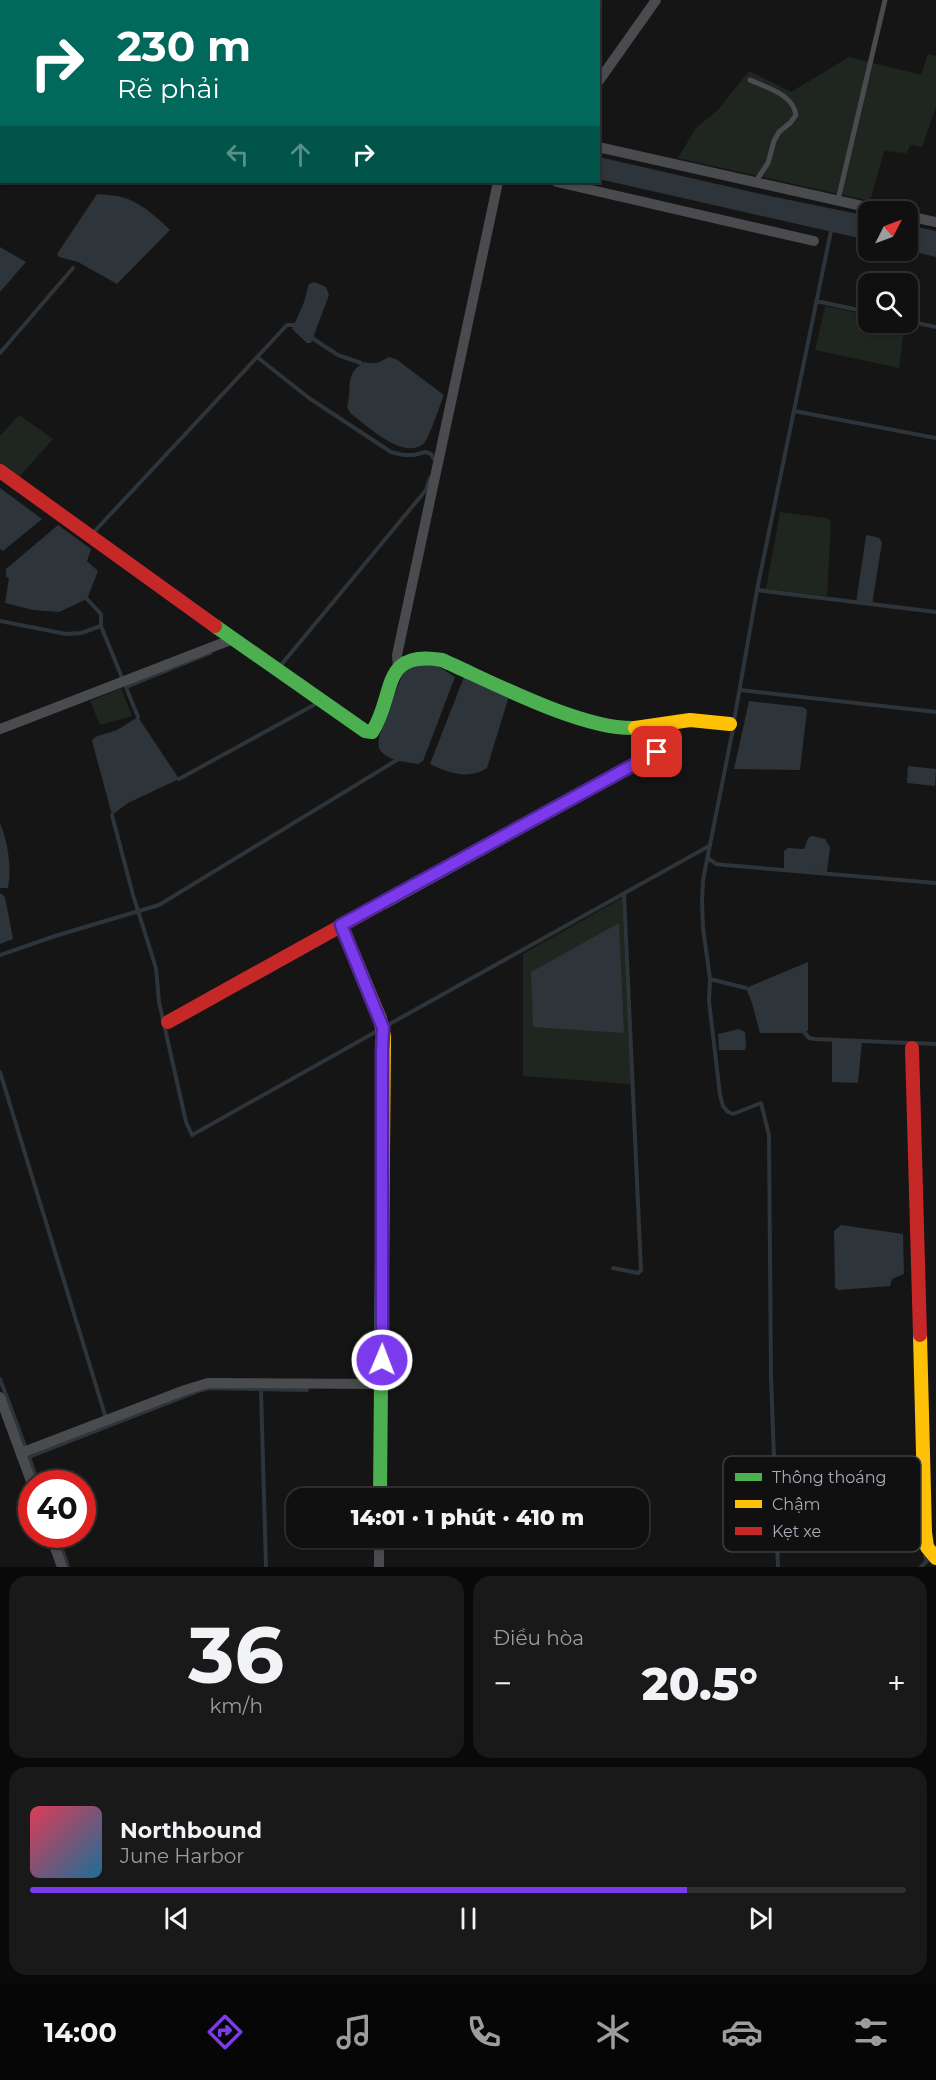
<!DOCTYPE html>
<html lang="vi">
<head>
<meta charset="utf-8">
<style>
	body { margin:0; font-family:Montserrat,sans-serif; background:#191919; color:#f1f3f6; height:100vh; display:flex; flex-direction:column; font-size:22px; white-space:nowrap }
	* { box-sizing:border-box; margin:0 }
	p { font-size:20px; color:#9c9d9f }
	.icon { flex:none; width:33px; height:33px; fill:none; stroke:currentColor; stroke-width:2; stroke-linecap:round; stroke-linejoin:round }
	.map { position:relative; height:1567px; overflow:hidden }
	.drawer { display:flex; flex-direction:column; gap:9px; padding:9px; background:#090909; flex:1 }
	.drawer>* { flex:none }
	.banner { position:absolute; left:0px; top:0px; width:600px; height:183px; box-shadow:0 2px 4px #0004,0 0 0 2px #303030; background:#00695c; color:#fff; overflow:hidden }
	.needle { width:39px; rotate:48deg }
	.controls { position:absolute; left:858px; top:201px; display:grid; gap:12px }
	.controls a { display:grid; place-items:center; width:60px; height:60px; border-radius:12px; background:#101010; box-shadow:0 2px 4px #0004,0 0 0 2px #303030; font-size:30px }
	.speed { position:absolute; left:18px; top:1470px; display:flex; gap:12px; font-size:30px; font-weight:700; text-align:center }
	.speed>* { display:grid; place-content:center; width:78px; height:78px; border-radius:50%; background:#101010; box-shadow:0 2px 4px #0004,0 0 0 2px #303030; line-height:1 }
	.speed .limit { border:9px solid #d22; background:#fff; color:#111 }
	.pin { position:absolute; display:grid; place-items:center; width:51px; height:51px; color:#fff; margin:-26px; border-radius:12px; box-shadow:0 3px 9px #0006 }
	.me { position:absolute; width:66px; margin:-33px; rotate:1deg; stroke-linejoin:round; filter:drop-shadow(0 0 4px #0008) }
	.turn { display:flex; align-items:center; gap:21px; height:126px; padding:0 18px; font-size:27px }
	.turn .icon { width:78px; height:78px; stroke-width:2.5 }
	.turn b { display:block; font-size:42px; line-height:51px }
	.lanes { display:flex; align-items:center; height:57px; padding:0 18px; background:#0003; justify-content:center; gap:30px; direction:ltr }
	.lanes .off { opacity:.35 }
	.big { font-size:45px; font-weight:800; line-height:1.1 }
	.drawer .tile { flex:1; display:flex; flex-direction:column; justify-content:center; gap:9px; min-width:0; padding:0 21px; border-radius:18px; background:#191919 }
	.drawer .dial { align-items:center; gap:0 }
	.dial b { font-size:78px; line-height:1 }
	.song { display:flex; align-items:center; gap:18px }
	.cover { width:72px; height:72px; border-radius:9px; background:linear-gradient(135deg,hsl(350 70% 55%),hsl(200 70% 35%)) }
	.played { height:6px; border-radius:3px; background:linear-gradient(90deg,#7c3aed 75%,#303030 75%) }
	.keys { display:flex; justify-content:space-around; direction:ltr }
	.heat { display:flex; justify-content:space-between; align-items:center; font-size:33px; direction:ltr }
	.drawer .tiles { flex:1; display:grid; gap:9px; grid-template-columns:1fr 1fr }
	.tile:last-child { grid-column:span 2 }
	.trip { position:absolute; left:286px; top:1488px; width:363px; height:60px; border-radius:18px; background:#101010; box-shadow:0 2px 4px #0004,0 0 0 2px #303030; font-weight:800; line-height:60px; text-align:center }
	.tab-bar { display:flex; height:96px; justify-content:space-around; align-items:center; background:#060606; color:#9c9d9f }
	.tab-bar .icon { width:42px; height:42px }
	.tab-bar .active { color:#7c3aed }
	.tab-bar b { font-size:27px; color:#f1f3f6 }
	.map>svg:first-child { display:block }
	.green { fill:#1f2620 }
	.water { fill:#2d343a }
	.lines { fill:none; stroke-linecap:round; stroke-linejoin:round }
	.stream { stroke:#2d343a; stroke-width:4 }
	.lane { stroke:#4a4b4e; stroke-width:5 }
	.street { stroke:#4a4b4e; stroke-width:10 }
	.fast { stroke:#4caf50; stroke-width:14 }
	.slow { stroke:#ffc107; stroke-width:14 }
	.jam { stroke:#c62828; stroke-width:14 }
	.route-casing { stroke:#51269a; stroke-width:15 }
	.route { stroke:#7c3aed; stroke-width:10 }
	.key { fill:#101011; stroke:#3e3e43; stroke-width:1.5 }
	.key-label { font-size:16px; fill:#a8abb6 }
</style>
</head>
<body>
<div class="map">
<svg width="936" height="1567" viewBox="0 0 936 1567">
	<rect width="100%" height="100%" fill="#151516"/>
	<!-- green -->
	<path class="green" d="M 928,54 L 936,56 L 936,107 L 922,147 L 910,145 L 907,153 L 884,151 L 870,201 L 678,158 L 696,128 L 717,111 L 749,71 L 791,92 L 849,57 L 921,75 Z
		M 825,306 L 868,315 L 868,322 L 905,323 L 899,368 L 815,350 Z
		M 19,415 L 53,439 L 19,477 L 0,463 L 0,436 Z
		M 780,512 L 826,518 L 831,521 L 827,596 L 766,589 Z
		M 121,688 L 132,716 L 100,725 L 90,701 Z
		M 622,898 L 631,1084 L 523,1076 L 523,954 Z"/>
	<!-- water -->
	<path class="water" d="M 599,157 L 765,195 L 868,216 L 868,240 L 599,179 Z
		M 97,194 C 105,195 114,195 122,197 C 140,202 157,217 170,230 L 117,284 L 78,262 L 59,257 L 57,254 Z
		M 908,225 L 936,231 L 936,257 L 908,250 Z
		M 0,247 L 26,262 L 0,292 Z
		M 314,282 L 326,287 L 329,295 L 311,343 L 307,343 L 292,329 L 303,305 L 309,284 Z
		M 389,357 L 396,359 L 444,395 C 440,404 430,437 424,443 C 405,462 366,425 350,413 L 347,407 C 353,387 343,374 365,362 C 375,365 380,362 389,357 Z
		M 0,488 L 42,519 L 3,551 L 0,549 Z
		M 58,525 L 91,549 L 87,561 L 98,571 L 87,599 L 59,612 L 33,610 L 5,603 L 9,578 L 6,577 L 6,569 Z
		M 868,535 L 879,538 L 882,542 L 872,605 L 856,603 L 866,536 Z
		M 423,665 L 438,666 L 455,677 L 423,761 L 418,764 C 406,762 388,761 380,750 C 372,739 399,685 404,671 L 409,666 Z
		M 464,677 L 509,696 L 487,768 C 469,780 448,773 430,764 Z
		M 749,701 L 803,707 L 807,710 L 800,770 L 734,769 Z
		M 138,717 L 179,779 L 128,803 L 112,815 L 92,741 L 95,737 L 117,730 Z
		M 908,766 L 936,769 L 935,786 L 907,783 Z
		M 0,823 C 8,843 12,867 8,888 L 0,888 Z
		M 812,836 L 825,839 L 830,847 L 827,872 L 784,869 L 784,851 L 788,848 L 804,849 L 808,838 Z
		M 0,893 L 5,897 L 13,939 L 0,944 Z
		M 619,923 L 624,1033 L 533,1027 L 531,972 Z
		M 808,962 L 808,1030 L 805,1033 L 760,1033 L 752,1003 L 746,988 Z
		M 739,1029 L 745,1032 L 746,1047 L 745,1050 L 719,1050 L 718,1034 Z
		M 832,1040 L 862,1041 L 858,1083 L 832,1082 Z
		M 841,1225 L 903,1234 L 904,1274 L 892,1279 L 890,1286 L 838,1290 L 835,1287 L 834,1231 Z"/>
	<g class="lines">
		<!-- stream -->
		<path class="stream" d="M 0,7 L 2,8
			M 816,301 L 868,312
			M 908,321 L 936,327
			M 312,338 L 338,355 L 361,363
			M 0,353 L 73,268
			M 257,357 L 309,398 L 391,452 L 404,455 L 414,455 L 425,452 L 431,454 L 434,459
			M 794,411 L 936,438
			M 93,533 L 287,325 L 294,325
			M 757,590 L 936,612
			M 87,599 L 101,614 L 101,626 L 138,717
			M 0,621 L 66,634 L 81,633 L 101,626
			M 281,665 L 426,490 L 430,478
			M 126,687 L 210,653
			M 740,690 L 936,712
			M 734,721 L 757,590 L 831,231
			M 733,729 L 703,880 L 702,901 L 703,928 L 710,979 L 709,1001 L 720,1095 L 723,1106 L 728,1112 L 733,1114 L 761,1103 L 769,1135 L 771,1377 L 778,1567
			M 179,779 L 314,705
			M 112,815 L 133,895 L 156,968 L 159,1002 L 186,1122 L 192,1135 L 379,1030
			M 708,858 L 716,864 L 725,865 L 936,883
			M 0,955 L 55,936 L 159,905 L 397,760
			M 710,979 L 746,988
			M 386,1026 L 709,846
			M 805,1033 L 809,1038 L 815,1039 L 909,1043
			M 916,1043 L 936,1044
			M 0,1072 L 105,1415
			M 613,1268 L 638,1273 L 641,1270 L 624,894
			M 0,1379 L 29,1457 L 201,1390 L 211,1388 L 307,1390
			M 261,1390 L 266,1567
			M 29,1457 L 38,1484
			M 57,1534 L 68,1567
			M 921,1567 L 927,1561 L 925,1556"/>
		<!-- lane -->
		<path class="lane" d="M 750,80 C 767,88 793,94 796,115 L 790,123 L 779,132 L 774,141 L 768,163 L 756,181
			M 838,200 L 885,0"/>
		<!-- street -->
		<path class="street" d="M 180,2 L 180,0
			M 373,2 L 374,0
			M 0,14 L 2,15
			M 0,61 L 2,61
			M 598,82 L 656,0
			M 598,147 L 889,212
			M 557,182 L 814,241
			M 908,216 L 936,222
			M 398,668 L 397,655 L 498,182
			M 0,729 L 233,639
			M 0,1397 L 32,1484
			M 21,1453 L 185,1390 L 208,1383 L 381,1384
			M 50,1534 L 62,1567
			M 379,1567 L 379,1538"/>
		<!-- fast -->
		<path class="fast" d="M 215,626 L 365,731 L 372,732 C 396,696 379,649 442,660 C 492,682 582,730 635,728
			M 384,902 L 657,752 L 650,726
			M 380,1498 L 382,1263"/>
		<!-- slow -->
		<path class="slow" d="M 635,728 L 690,720 L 730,724
			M 341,925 L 380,1019 L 384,1036 L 382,1263
			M 920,1335 L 925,1532 L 927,1547 L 936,1558"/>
		<!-- jam -->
		<path class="jam" d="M 0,471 L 215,626
			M 168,1022 L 384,902
			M 912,1048 L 920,1335"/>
	</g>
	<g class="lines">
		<defs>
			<path id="route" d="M 382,1360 L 382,1051 L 383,1028 L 341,925 L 657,752"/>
		</defs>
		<!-- route casing -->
		<use href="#route" class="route-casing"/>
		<!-- route -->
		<use href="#route" class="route"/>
	</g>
	<!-- legend -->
	<rect x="723" y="1456" width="198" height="96" rx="9" class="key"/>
	<rect x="735" y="1473" width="27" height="8" fill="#4caf50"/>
	<rect x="735" y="1500" width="27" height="8" fill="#ffc107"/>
	<rect x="735" y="1527" width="27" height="8" fill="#c62828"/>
	<g class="key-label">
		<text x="772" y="1483">Thông thoáng</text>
		<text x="772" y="1510">Chậm</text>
		<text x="772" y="1537">Kẹt xe</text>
	</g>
</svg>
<div class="controls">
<a><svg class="needle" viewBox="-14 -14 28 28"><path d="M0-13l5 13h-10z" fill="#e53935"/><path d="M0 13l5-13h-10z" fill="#9c9d9f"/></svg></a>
<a><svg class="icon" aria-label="search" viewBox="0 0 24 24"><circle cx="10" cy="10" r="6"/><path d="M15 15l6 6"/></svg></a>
</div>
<div class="speed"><div class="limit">40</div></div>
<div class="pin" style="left:657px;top:752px;background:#d93025"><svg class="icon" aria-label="arrive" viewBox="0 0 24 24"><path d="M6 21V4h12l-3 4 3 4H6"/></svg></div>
<svg class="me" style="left:382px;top:1360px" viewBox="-20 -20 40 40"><circle r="17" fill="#7c3aed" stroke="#fff" stroke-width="3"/><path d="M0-11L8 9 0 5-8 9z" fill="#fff"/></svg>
<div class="trip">14:01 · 1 phút · 410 m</div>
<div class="banner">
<div class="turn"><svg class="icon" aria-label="right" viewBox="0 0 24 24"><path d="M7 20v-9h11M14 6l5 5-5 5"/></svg><div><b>230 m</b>Rẽ phải</div></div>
<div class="lanes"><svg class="icon off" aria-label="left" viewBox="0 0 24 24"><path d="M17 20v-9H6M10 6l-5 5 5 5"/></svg><svg class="icon off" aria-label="ahead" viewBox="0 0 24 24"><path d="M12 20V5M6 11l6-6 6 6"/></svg><svg class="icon" aria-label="right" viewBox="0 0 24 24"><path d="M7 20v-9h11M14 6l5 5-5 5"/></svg></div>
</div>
</div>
<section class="drawer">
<div class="tiles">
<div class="tile dial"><b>36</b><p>km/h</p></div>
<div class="tile"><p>Điều hòa</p>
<div class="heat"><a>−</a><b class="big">20.5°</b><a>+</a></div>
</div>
<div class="tile">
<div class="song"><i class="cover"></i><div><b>Northbound</b><p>June Harbor</p></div></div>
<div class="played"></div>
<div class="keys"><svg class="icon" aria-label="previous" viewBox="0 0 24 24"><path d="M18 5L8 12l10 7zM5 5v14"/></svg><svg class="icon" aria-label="pause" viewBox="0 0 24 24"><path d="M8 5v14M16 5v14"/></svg><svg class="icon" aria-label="next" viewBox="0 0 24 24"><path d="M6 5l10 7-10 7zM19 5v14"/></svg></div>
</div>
</div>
</section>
<nav class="tab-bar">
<b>14:00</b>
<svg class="icon active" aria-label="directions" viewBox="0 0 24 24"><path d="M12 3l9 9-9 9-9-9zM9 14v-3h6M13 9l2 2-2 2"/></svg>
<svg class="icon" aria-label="music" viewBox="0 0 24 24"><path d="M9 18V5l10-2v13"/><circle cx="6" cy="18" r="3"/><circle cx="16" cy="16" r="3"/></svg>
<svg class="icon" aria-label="phone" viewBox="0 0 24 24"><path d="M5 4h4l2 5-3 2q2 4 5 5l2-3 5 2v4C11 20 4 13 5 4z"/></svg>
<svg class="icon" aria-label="climate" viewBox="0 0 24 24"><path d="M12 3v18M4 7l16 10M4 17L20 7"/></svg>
<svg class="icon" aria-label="car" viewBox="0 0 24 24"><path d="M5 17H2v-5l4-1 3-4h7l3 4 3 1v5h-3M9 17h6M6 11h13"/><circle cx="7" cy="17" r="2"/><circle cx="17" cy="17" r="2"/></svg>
<svg class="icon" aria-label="filters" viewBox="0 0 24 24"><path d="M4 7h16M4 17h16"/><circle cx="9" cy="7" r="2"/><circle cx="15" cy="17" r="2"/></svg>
</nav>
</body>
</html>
